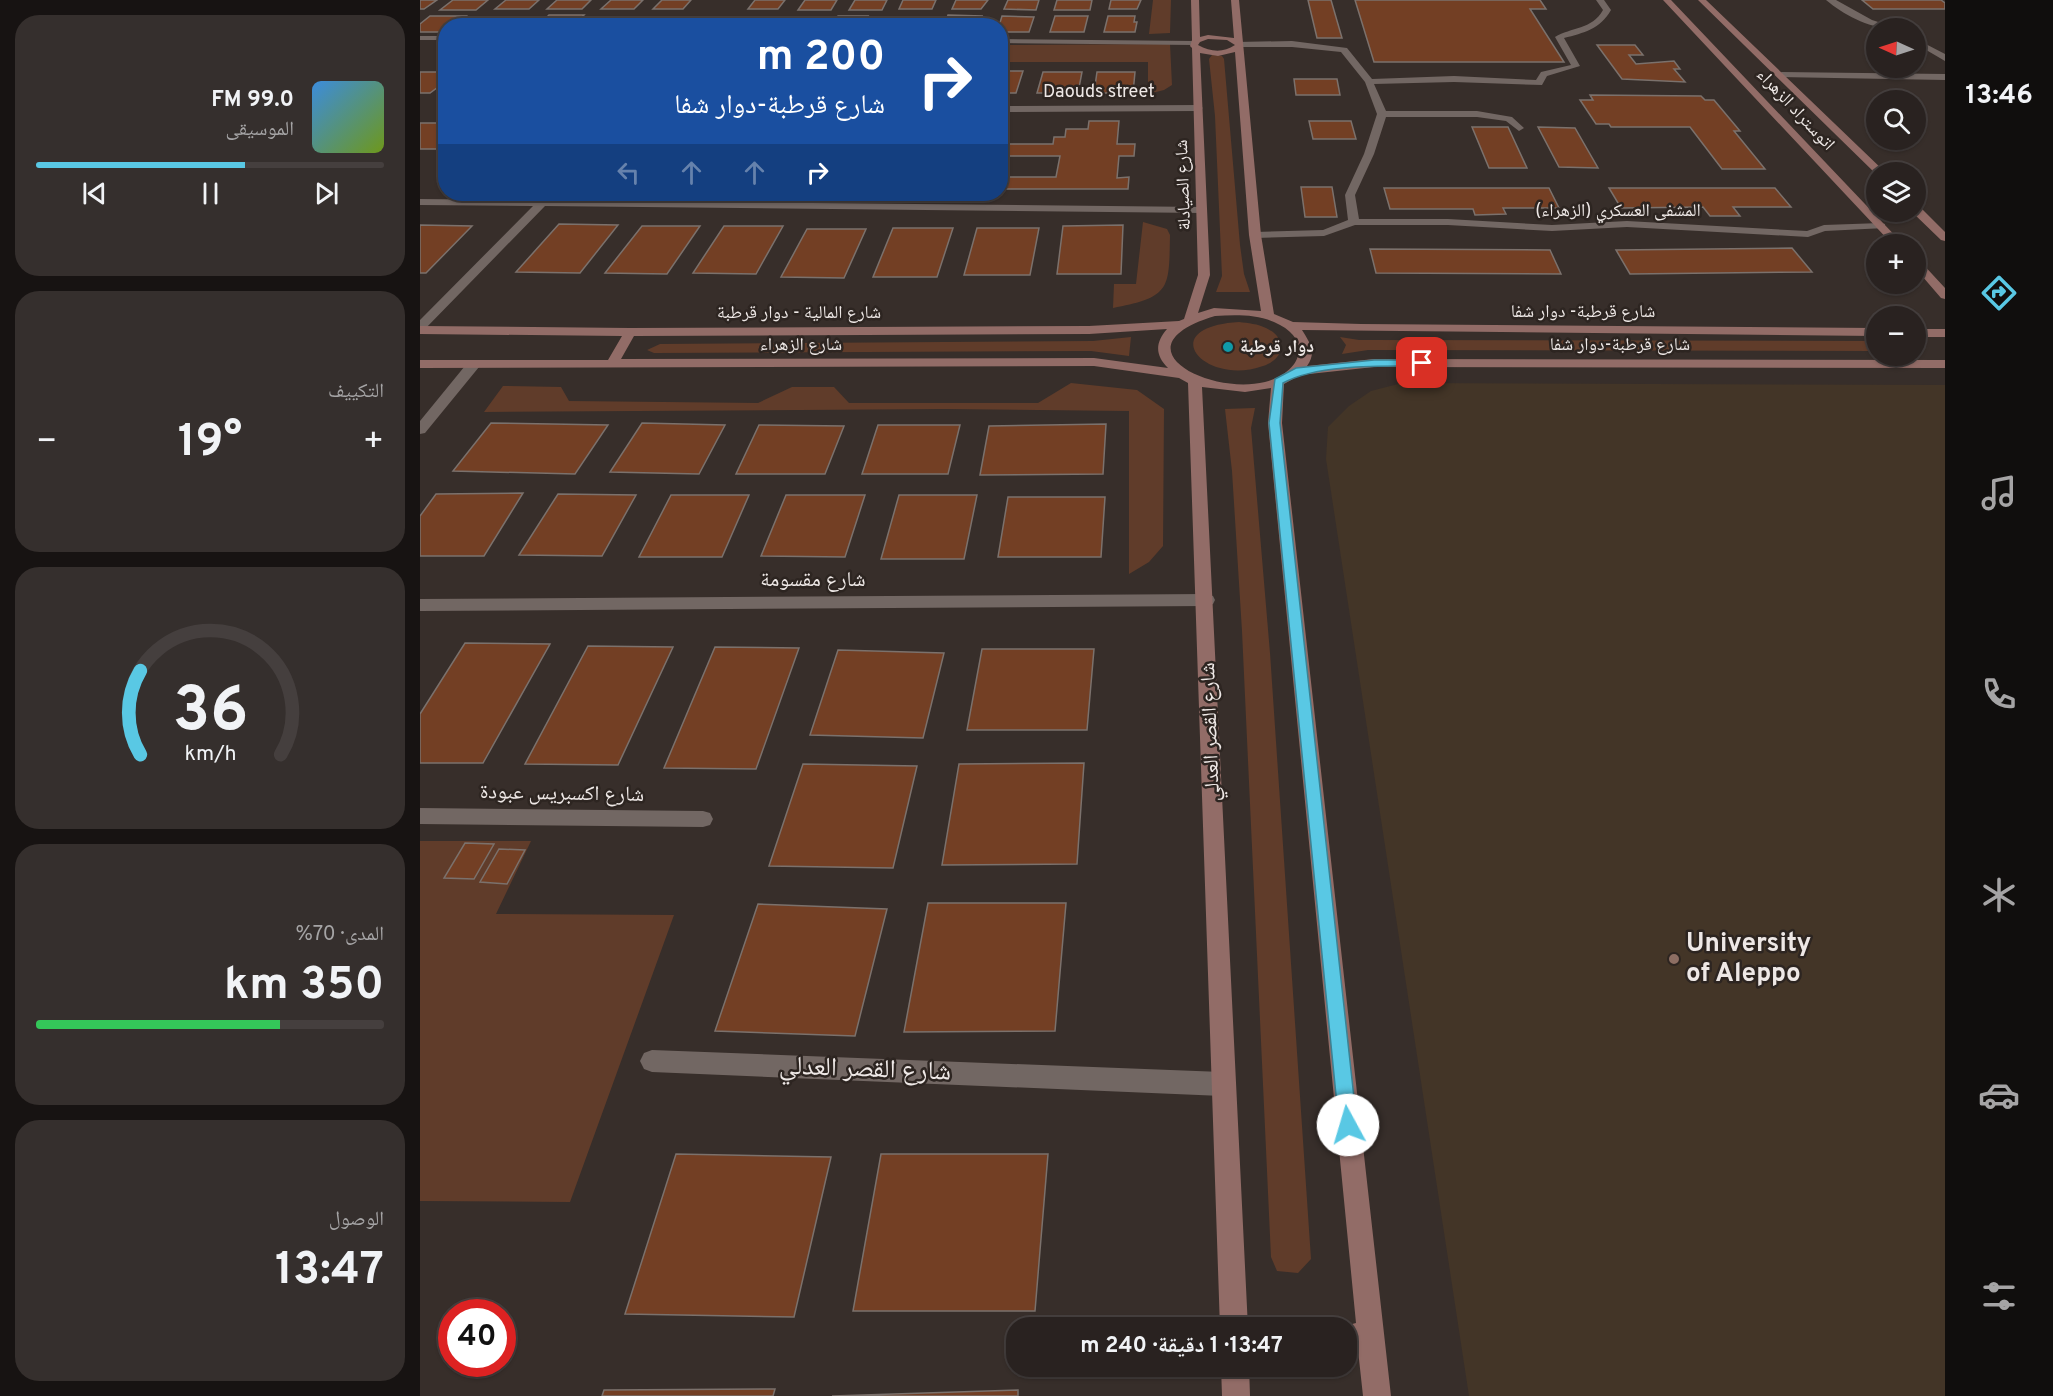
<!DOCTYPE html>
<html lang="ar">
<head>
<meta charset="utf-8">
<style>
	body { margin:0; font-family:Overpass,"Noto Naskh Arabic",sans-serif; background:#352f2d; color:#f1f3f6; direction:rtl; height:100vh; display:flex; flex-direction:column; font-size:22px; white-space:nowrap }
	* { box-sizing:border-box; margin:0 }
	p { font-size:20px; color:#a5a4a5 }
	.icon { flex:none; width:33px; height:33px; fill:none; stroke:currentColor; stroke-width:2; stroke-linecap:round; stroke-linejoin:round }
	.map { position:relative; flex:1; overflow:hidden; direction:ltr }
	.side { display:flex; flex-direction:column; gap:15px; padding:15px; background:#171312; width:420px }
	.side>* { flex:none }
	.guide { position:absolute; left:18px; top:18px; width:570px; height:183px; border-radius:24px; box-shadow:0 2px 4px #0004,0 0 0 2px #453f3e; direction:rtl; background:#1a4fa0; color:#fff; overflow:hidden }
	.needle { width:39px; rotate:273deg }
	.tools { position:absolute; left:1446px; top:18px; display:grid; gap:12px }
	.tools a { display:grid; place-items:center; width:60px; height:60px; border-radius:50%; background:#292220; box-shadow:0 2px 4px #0004,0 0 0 2px #453f3e; font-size:30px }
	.speed { position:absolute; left:18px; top:1299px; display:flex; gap:12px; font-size:30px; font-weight:700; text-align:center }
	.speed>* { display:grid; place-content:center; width:78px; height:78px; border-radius:50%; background:#292220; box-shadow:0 2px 4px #0004,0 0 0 2px #453f3e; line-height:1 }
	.speed .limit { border:9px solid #d22; background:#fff; color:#111 }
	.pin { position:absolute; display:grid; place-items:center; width:51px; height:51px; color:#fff; margin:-26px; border-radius:12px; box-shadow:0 3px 9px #0006 }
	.me { position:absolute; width:66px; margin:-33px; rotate:354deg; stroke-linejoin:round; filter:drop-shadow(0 0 4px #0008) }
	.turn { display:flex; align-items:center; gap:21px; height:126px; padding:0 24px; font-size:27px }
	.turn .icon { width:78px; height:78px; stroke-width:2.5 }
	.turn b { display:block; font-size:42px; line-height:51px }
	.lanes { display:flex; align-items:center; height:57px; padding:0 24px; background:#0003; justify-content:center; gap:30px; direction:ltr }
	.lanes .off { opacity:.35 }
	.big { font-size:45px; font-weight:700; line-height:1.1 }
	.side .tile { flex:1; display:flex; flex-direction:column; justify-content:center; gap:9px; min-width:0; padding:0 21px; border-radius:24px; background:#352f2d }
	.side .dial { align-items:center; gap:0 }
	.dial svg { height:156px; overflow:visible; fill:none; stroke:#453f3e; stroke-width:7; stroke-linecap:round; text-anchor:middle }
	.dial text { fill:#f1f3f6; stroke:none }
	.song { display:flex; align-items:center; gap:18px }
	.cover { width:72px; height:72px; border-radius:9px; background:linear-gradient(135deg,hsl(210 70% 55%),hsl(80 70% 35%)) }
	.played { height:6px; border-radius:3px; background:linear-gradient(90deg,#59c8e4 60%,#453f3e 60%) }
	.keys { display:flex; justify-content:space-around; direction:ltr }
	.heat { display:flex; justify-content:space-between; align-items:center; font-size:33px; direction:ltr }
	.charge { height:9px; border-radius:4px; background:linear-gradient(90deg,#34c759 70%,#453f3e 0) }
	.trip { position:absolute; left:586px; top:1317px; width:351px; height:60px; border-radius:24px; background:#292220; box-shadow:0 2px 4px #0004,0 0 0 2px #453f3e; font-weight:700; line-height:60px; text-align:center; direction:rtl }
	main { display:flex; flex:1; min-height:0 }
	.tab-bar { display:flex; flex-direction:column; width:108px; justify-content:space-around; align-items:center; background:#100e0d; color:#a5a4a5 }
	.tab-bar .icon { width:42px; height:42px }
	.tab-bar .active { color:#59c8e4 }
	.tab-bar b { font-size:27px; color:#f1f3f6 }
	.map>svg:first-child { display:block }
	.education { fill:#433527 }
	.green { fill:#603c2a }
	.building { fill:#733f24; stroke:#7b716c; stroke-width:1.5 }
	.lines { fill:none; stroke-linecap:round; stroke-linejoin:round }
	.street { fill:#726763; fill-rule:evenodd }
	.secondary { fill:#926c67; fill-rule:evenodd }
	.route { fill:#59c8e4; stroke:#3a8294; stroke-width:1.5 }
	.culture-dot { fill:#0f9aa8; stroke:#2d2521; stroke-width:2 }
	.education-dot { fill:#8d6e63; stroke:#2d2521; stroke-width:2 }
	.labels { text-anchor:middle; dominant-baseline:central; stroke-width:5; stroke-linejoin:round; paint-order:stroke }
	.far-street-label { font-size:18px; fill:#eee8e6; stroke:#2d2521 }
	.far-poi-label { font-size:18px; font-weight:bold; fill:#eee8e6; stroke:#2d2521; text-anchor:start }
	.street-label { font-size:21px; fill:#eee8e6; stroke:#2d2521 }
	.near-poi-label { font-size:26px; font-weight:bold; fill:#eee8e6; stroke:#2d2521; text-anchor:start }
	.near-street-label { font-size:26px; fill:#eee8e6; stroke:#2d2521 }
</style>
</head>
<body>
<main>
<nav class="tab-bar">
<b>13:46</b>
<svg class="icon active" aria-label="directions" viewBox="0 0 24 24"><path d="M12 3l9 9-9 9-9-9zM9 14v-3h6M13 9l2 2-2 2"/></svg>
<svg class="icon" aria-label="music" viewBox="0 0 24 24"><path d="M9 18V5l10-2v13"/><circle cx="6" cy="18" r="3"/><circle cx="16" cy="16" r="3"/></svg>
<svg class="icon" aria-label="phone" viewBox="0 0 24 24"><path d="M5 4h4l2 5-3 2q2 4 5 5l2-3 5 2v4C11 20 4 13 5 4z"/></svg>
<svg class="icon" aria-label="climate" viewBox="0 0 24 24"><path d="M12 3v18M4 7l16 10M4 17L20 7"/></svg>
<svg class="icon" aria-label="car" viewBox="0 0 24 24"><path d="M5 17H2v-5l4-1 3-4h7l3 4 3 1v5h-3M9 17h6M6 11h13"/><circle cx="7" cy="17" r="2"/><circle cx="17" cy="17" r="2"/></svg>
<svg class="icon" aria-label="filters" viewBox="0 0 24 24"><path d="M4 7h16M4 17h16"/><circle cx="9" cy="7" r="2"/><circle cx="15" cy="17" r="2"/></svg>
</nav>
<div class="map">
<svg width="1525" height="1396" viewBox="0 0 1525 1396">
	<rect width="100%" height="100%" fill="#372e2a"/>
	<!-- education -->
	<path class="education" d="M 982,383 L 1525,385 L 1525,1396 L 1049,1396 L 906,459 L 908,427 L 929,406 L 951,391 Z"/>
	<!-- green -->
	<path class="green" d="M 733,0 L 751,0 L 750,33 L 729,34 Z
		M 750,44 L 752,85 L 744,90 L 728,94 L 728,62 L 581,62 L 580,45 Z
		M 792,55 L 802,56 L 804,59 L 820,245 L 824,274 L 830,292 L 796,292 L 802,276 L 795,116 L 789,59 Z
		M 723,222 L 747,229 L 750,235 C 749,289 751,297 693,308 L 694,284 L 716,284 Z
		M 819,322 C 828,323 838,324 846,328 C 868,338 865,359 843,366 C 784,387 733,327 819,322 Z
		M 711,337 L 709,356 L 671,351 L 234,353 L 227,350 L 240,344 L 673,341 Z
		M 920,337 L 939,340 L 1456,341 L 1456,351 L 948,350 L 922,354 L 926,345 Z
		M 651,383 L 717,390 L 744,409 L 743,546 L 729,562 L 709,574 L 709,411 L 525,409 L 64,412 L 83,386 L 141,387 L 149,401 L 338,403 L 372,387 L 414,387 L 429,403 L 618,403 Z
		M 835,408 L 831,428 L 850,653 L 891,1259 L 878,1273 L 857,1271 L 851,1257 L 822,631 L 812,471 L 805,409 Z
		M 0,841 L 111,841 L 76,914 L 254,915 L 150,1202 L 0,1201 Z"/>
	<!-- building -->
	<path class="building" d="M 0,0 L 17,0 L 4,9 L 0,9 Z
		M 33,0 L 68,0 L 56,10 L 20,10 Z
		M 86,0 L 119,0 L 109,9 L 75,9 Z
		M 137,0 L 171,0 L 162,9 L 127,9 Z
		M 191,0 L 223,0 L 214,9 L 181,9 Z
		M 242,0 L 271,0 L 263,9 L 233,9 Z
		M 335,0 L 365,0 L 358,9 L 328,9 Z
		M 385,0 L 417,0 L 411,10 L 378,10 Z
		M 435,0 L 467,0 L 462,10 L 429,10 Z
		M 483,0 L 516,0 L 512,9 L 479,9 Z
		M 536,0 L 568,0 L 561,9 L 532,9 Z
		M 588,0 L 619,0 L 616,10 L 584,9 Z
		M 637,0 L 672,0 L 670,10 L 634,10 Z
		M 691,0 L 721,0 L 717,9 L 689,9 Z
		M 888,0 L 911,0 L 922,38 L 897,38 Z
		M 935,0 L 1120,0 L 1126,9 L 1110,9 L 1144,62 L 954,62 Z
		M 1442,0 L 1521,0 L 1525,3 L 1525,9 L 1453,9 Z
		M 129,15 L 164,15 L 153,26 L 118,26 Z
		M 528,15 L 562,16 L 557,26 L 524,26 Z
		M 10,16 L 46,16 L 34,26 L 26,26 L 26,32 L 0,32 L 0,24 Z
		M 418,16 L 448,16 L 442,26 L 411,26 Z
		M 582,16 L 614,17 L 609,32 L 580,32 L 579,26 Z
		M 635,16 L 668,16 L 664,32 L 630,32 Z
		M 688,16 L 715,16 L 714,22 L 717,22 L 715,32 L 684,32 Z
		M 1177,45 L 1215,45 L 1223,55 L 1209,55 L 1216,64 L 1254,61 L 1260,69 L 1254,69 L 1265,82 L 1202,79 Z
		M 580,71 L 603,71 L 596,93 L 580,93 Z
		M 0,72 L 26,72 L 26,81 L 10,93 L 0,93 Z
		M 623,72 L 662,72 L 658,93 L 617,93 Z
		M 677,72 L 715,72 L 713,93 L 674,93 Z
		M 874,79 L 917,79 L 920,95 L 876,95 Z
		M 1170,95 L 1281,96 L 1285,100 L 1294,100 L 1320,131 L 1314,131 L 1345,169 L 1302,169 L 1270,127 L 1191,127 L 1189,124 L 1176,124 L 1160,100 L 1173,100 Z
		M 669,121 L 699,121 L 697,144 L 715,144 L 714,156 L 699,156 L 697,178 L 709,177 L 708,189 L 580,189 L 580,177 L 636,177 L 640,156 L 580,156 L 580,144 L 633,144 L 634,137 L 645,137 L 646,129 L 668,129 Z
		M 889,121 L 931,121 L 936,139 L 893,139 Z
		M 0,123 L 26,123 L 26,140 L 16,149 L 0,149 Z
		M 1052,127 L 1088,127 L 1107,168 L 1069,168 Z
		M 1118,127 L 1155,128 L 1178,168 L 1139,167 Z
		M 881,187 L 912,187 L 917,217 L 885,217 Z
		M 964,188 L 1129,188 L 1139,208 L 1083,208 L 1086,214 L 1055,215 L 1053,209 L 970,209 Z
		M 1189,188 L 1355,188 L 1371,207 L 1313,207 L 1320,216 L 1290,216 L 1283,207 L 1201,208 Z
		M 139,224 L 198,225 L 160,273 L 96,272 Z
		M 0,225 L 52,226 L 6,273 L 0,273 Z
		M 703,225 L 701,274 L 637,274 L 643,226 Z
		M 222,226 L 280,226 L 247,274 L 185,273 Z
		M 304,226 L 363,226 L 336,274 L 273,273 Z
		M 473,228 L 533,228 L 517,277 L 453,277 Z
		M 557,228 L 619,228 L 610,275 L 544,275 Z
		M 387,229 L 446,229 L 424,278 L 361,277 Z
		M 1372,248 L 1392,272 L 1210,274 L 1196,250 Z
		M 950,249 L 1130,250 L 1141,274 L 956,273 Z
		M 71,423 L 188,425 L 155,474 L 33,471 Z
		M 222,423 L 305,425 L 279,474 L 190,472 Z
		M 686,424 L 683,474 L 560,475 L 569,426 Z
		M 339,425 L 424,426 L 405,474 L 316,474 Z
		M 458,425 L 540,425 L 528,474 L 442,474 Z
		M 103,493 L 64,556 L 0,556 L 0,516 L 16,494 Z
		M 138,494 L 216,495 L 182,556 L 99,555 Z
		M 251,495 L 329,495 L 302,557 L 219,557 Z
		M 366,495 L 445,495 L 425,557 L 341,556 Z
		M 479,495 L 557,495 L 544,559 L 461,559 Z
		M 588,497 L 685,497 L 681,557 L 578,557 Z
		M 45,643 L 130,644 L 63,763 L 0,763 L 0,714 Z
		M 168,646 L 253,647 L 198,765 L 105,764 Z
		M 295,647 L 379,648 L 336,769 L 244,768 Z
		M 562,649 L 674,649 L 667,730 L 547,730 Z
		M 418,650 L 524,653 L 503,738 L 390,735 Z
		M 664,763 L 657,864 L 522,865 L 539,764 Z
		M 383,764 L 497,766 L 473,868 L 349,866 Z
		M 45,843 L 74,844 L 54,879 L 24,878 Z
		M 79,849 L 105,850 L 87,884 L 60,882 Z
		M 508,903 L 646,903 L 635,1031 L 484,1032 Z
		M 338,904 L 467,909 L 435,1036 L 295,1031 Z
		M 256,1154 L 411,1157 L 374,1317 L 205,1314 Z
		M 461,1154 L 628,1154 L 615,1311 L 433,1311 Z
		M 355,1389 L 353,1396 L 182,1396 L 184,1390 Z
		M 598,1390 L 598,1396 L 412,1396 Z"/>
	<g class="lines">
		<!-- street -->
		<path class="street" d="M 1176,0 L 1184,0 L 1191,10 C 1180,29 1164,33 1144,38 L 1160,66 L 1127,76 L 1122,85 L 1034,82 L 954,84 L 966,111 L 1057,111 L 1092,117 L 1104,128 L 1099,131 L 1086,121 L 1057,117 L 966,117 L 954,154 L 935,195 L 939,219 L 1028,219 L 1132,225 L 1207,221 L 1387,231 L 1404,225 L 1461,223 L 1465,224 L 1465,228 L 1405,231 L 1388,237 L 1207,227 L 1132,231 L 1028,225 L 935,225 L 904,236 L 835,238 L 829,235 L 835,232 L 903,230 L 928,220 L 925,195 L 944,154 L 957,114 L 945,82 L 921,52 L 872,47 L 820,47 L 817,46 L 817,42 L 872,41 L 927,48 L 952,79 L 1034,76 L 1116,80 L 1121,72 L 1151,65 L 1135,37 C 1151,27 1172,30 1183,10 Z
			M 1406,0 L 1416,0 L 1452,20 L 1477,28 C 1453,31 1424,15 1406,0 Z
			M 0,36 L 26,36 L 26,40 L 0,40 Z
			M 580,39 L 774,41 L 778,43 L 774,45 L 580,43 Z
			M 1496,39 L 1525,54 L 1525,61 L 1496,44 Z
			M 1362,72 L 1525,74 L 1525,80 L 1359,77 L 1359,73 Z
			M 580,106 L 778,105 L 783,108 L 778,111 L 580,112 Z
			M 0,199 L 782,207 L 787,210 L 782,213 L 125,206 L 4,330 L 0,331 L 0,320 L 113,206 L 0,205 Z
			M 54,360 L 61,364 L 59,367 L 5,433 L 0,434 L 0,421 L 49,361 Z
			M 787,594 L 793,596 L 795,600 L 793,604 L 787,606 L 0,611 L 0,599 Z
			M 0,808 L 283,811 L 290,813 L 293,819 L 290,825 L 283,827 L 0,824 Z
			M 232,1050 L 802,1072 L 810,1076 L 814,1084 L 810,1092 L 802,1096 L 232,1072 L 224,1069 L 220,1061 L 224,1053 Z"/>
		<!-- secondary -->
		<path class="secondary" d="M 771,0 L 779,0 L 780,37 L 788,35 L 814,38 L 811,0 L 819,0 L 841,235 L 854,314 L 873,322 L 941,324 L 1456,328 L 1456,336 L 882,330 C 890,343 897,352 887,366 L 954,359 L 1525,360 L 1525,368 L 954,367 L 880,375 L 864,384 L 862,423 L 971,1396 L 943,1396 L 938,1350 L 927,1351 L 927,1328 L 917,1328 L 936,1323 L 848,423 L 851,388 L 825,392 L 782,387 L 828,1328 L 800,1328 L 768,383 L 759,378 L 674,366 L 0,368 L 0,360 L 188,360 L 202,336 L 0,334 L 0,326 L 210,328 L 669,326 L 759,321 L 764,319 L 778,275 L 772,48 L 770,46 L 772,40 ZM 788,39 L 807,40 L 815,45 C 803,53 791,52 778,45 L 780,42 ZM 815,52 L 829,235 L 841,311 L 794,308 L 778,313 L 790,275 L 780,53 L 798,56 ZM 795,316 C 814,315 836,314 854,322 C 894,339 882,372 845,382 C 787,396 695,346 795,316 ZM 747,329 C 735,343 735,355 748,368 L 674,358 L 201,359 L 214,336 L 669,334 Z
			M 1243,0 L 1251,0 L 1483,244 L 1472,244 Z
			M 1278,0 L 1286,0 L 1465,172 L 1456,174 Z
			M 1496,206 L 1500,207 L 1525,232 L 1525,241 L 1521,240 L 1492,212 L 1496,212 Z
			M 1496,260 L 1500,261 L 1525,288 L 1525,299 L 1521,298 L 1496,269 Z
			M 1496,329 L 1525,329 L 1525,337 L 1496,337 Z
			M 801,1366 L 829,1366 L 830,1396 L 802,1396 Z"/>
	</g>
	<!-- route -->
	<path class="route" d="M 954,360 L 1002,360 L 1006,363 L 1002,366 C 963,366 897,364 863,383 L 860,423 L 937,1125 L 935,1132 L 928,1134 L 922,1132 L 919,1125 L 849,423 L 855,379 L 876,368 Z"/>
	<!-- markers -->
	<circle class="culture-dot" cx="808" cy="347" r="6"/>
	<circle class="education-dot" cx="1254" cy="959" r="6"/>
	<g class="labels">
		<!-- far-street labels -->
		<g class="far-street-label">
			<text x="679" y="92">Daouds street</text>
			<text transform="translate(1375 110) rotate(47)">اتوستراد الزهراء</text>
			<text transform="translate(764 185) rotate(-92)">شارع الصيادلة</text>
			<text x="1198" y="211">المشفى العسكري (الزهراء)</text>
			<text x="1163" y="312">شارع قرطبة- دوار شفا</text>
			<text x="379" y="313">شارع المالية - دوار قرطبة</text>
			<text x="381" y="345">شارع الزهراء</text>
			<text x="1200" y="345">شارع قرطبة-دوار شفا</text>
		</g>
		<!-- far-poi labels -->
		<g class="far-poi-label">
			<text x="820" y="347">دوار قرطبة</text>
		</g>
		<!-- street labels -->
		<g class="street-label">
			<text x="393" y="580">شارع مقسومة</text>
			<text transform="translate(791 732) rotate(-92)">شارع القصر العدلي</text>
			<text transform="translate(142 794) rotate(1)">شارع اكسبريس عبودة</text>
		</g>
		<!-- near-poi labels -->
		<g class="near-poi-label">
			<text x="1266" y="944">University<tspan x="1266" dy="30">of Aleppo</tspan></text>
		</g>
		<!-- near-street labels -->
		<g class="near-street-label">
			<text transform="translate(445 1070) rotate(2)">شارع القصر العدلي</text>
		</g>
	</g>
</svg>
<div class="tools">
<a><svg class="needle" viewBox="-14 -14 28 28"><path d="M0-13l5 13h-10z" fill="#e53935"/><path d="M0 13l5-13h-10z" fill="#a5a4a5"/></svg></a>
<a><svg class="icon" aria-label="search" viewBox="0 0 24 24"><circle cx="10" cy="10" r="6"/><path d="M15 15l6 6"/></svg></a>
<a><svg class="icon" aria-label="layers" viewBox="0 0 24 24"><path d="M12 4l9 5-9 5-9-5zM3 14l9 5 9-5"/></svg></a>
<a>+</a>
<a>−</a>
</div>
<div class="speed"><div class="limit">40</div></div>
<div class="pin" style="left:1002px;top:363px;background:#d93025"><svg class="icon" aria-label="arrive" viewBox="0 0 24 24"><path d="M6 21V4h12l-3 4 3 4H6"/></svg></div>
<svg class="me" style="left:928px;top:1125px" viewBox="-20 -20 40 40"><circle r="19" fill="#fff"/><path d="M0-13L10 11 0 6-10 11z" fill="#59c8e4"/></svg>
<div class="trip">13:47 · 1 دقيقة · 240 m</div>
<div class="guide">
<div class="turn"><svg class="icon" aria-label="right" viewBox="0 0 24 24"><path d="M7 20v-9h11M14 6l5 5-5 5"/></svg><div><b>200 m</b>شارع قرطبة-دوار شفا</div></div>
<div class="lanes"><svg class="icon off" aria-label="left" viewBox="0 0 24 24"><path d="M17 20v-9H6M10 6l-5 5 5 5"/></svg><svg class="icon off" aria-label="ahead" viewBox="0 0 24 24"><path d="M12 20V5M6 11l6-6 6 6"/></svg><svg class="icon off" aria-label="ahead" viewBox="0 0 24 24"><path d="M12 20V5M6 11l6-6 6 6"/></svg><svg class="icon" aria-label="right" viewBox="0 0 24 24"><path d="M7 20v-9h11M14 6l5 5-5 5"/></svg></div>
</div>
</div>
<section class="side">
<div class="tile">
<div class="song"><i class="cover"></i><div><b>99.0 FM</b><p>الموسيقى</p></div></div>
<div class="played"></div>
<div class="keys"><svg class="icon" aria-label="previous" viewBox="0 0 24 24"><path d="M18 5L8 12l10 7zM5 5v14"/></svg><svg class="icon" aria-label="pause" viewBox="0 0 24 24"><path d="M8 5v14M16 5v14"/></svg><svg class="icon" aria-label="next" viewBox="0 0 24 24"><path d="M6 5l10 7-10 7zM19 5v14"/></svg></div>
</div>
<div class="tile"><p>التكييف</p>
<div class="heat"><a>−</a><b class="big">19°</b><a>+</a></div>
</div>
<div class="tile dial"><svg viewBox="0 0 100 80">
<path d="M14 69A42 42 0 1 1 86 69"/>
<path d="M14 69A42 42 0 0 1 14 26" stroke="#59c8e4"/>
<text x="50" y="56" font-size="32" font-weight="700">36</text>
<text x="50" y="72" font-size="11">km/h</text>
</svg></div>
<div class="tile"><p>المدى · 70%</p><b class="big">350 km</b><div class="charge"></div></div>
<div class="tile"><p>الوصول</p><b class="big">13:47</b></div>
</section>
</main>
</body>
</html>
